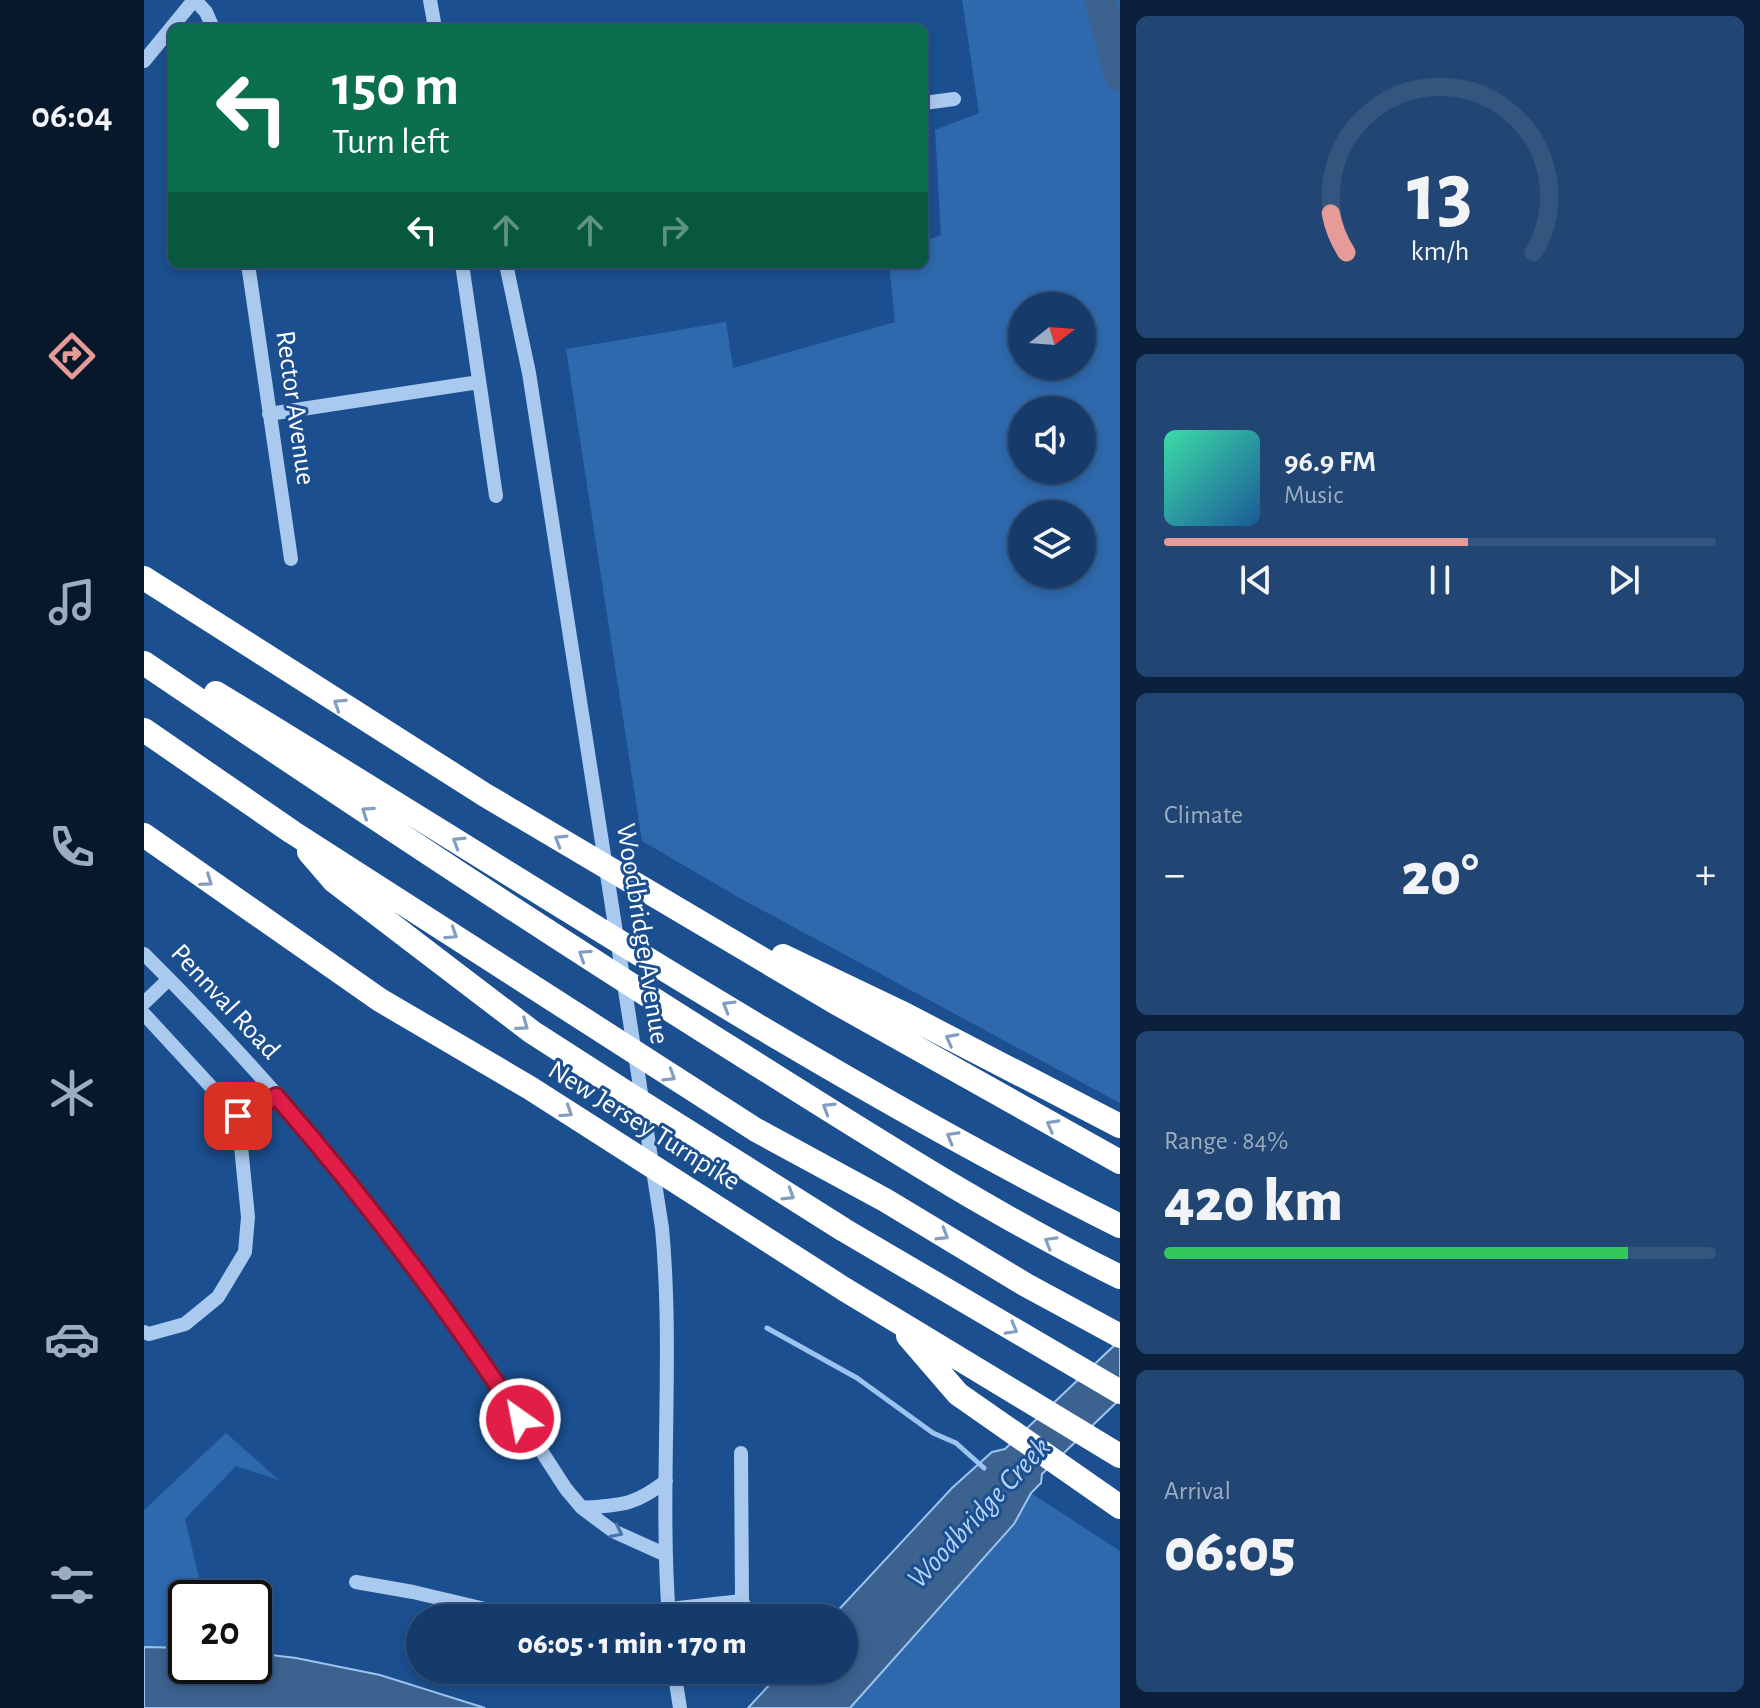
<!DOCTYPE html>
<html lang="en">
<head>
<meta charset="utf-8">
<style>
	body { margin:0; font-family:"Alegreya Sans",sans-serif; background:#214673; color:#f1f3f6; height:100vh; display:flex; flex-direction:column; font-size:30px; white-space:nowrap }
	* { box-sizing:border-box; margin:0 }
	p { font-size:26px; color:#9dadc1 }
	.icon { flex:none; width:44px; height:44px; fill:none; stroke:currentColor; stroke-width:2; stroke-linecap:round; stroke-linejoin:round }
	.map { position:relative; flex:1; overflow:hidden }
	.details { display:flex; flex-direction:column; gap:16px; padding:16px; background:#0b203b; width:640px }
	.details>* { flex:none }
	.banner { position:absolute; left:24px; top:24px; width:760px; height:244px; border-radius:12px; box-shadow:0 4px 12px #0003,0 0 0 2px #33557e; background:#0b6e4f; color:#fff; overflow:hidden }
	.needle { width:52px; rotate:73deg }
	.controls { position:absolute; left:864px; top:292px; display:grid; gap:16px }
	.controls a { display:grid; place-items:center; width:88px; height:88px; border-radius:50%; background:#143b6b; box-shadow:0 4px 12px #0003,0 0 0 2px #33557e; font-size:40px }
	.speed { position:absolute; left:24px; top:1580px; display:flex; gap:16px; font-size:40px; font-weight:700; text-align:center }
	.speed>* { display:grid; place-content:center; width:104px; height:104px; border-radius:50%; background:#143b6b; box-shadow:0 4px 12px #0003,0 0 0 2px #33557e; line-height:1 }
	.speed .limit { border:4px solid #111; border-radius:12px; background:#fff; color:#111 }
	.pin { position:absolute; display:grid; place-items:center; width:68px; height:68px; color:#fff; margin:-34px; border-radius:16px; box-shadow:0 4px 12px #0006 }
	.me { position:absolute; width:88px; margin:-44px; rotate:327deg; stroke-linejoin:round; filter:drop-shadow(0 0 6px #0008) }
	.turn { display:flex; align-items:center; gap:28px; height:168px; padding:0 32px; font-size:36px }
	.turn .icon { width:104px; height:104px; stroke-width:2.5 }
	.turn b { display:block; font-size:56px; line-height:68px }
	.lanes { display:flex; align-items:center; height:76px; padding:0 32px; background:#0003; justify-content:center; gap:40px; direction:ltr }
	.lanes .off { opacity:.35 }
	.big { font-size:60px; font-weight:800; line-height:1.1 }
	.details .tile { flex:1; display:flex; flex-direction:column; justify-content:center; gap:12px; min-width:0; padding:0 28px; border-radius:12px; background:#214673 }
	.details .dial { align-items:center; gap:0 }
	.dial svg { height:208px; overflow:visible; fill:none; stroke:#33557e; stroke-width:7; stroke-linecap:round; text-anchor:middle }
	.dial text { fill:#f1f3f6; stroke:none }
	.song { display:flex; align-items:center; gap:24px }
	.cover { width:96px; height:96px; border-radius:12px; background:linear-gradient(135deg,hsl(160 70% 55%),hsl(210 70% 35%)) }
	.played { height:8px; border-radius:4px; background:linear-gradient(90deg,#e69b98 55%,#33557e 55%) }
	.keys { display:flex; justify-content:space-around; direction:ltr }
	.heat { display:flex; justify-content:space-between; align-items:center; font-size:44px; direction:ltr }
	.charge { height:12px; border-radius:6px; background:linear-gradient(90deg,#34c759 84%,#33557e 0) }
	.trip { position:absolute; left:262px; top:1604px; width:452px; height:80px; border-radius:40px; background:#143b6b; box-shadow:0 4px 12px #0003,0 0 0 2px #33557e; font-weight:800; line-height:80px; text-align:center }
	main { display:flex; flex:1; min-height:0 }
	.tab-bar { display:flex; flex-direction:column; width:144px; justify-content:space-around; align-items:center; background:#08182b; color:#9dadc1 }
	.tab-bar .icon { width:56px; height:56px }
	.tab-bar .current { color:#e69b98 }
	.tab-bar b { font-size:36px; color:#f1f3f6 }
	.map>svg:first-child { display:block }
	.green { fill:#2e69ad; fill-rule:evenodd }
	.water { fill:#3c6290; stroke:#9cc4f0; stroke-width:2 }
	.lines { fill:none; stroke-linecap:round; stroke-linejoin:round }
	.stream { stroke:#9cc4f0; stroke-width:5 }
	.river { stroke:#3c6290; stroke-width:32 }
	.minor { stroke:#a9c9ee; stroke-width:14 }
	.highway { stroke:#fff; stroke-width:24 }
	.oneway { stroke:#829ec1 }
	.oneway2 { stroke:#4674ac }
	.route-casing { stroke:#92132f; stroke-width:20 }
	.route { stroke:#e11d48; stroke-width:14 }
	.labels { text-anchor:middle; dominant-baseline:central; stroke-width:6; stroke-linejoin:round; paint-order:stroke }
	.street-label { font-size:28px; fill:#fff; stroke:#1b4f8f }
	.water-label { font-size:30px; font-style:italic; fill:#b5d3f5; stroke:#1b4f8f }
</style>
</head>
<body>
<main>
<nav class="tab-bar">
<b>06:04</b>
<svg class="icon current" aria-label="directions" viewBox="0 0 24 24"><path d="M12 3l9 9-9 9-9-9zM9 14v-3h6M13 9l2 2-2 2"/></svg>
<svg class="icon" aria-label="music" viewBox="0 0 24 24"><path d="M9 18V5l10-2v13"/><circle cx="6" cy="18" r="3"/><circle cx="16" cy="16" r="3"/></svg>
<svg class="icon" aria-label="phone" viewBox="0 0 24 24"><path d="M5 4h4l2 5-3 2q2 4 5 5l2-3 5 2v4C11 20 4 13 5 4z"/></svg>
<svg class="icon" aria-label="climate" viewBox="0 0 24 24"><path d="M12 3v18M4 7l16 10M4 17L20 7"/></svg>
<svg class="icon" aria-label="car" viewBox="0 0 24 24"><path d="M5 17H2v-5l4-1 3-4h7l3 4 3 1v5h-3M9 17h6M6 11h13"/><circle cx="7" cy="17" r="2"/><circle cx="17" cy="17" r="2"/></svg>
<svg class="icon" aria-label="filters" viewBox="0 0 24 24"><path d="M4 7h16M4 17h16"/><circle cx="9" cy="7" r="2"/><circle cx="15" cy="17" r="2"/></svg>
</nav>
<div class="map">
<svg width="976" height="1708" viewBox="0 0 976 1708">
	<rect width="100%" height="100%" fill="#1b4f8f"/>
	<!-- green -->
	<path class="green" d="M 818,0 L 976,0 L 976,1103 L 592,896 L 498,841 L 422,349 L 582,322 L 589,368 L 751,322 L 745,264 L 780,264 L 780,241 L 797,235 L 791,130 L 835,113 ZM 878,306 L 938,306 L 938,366 L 878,366 ZM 878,410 L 938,410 L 938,470 L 878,470 ZM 878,514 L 938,514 L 938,574 L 878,574 Z
		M 82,1433 L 135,1480 L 92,1466 L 41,1519 L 60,1598 L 42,1598 L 42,1648 L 0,1647 L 0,1510 Z
		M 887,1493 L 976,1551 L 976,1708 L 706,1708 L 870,1524 Z"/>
	<!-- water -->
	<path class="water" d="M 976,1340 L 976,1399 L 898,1474 L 897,1483 L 887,1493 L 870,1524 L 706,1708 L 604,1708 L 639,1670 L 700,1670 L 700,1618 L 687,1618 L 808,1488 L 848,1452 L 861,1449 Z
		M 0,1647 L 42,1648 L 42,1666 L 110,1666 L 110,1653 L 152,1658 L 236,1675 L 341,1708 L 0,1708 Z"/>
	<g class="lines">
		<!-- stream -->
		<path class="stream" d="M 623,1328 L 713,1378 L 789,1433 L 812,1443 L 840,1468"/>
		<!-- river -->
		<path class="river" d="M 956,0 L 976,75"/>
		<!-- minor -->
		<path class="minor" d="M 51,0 L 62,12 L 69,28
			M 286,0 L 291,28
			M 0,61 L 50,0
			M 780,103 L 810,99
			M 104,264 L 147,559
			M 318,264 L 352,496
			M 362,264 L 385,373 L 518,1228 C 530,1358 515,1488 525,1618
			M 125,414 L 335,382
			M 0,954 C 122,1075 235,1209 332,1351 C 363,1397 392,1443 422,1489 L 438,1508
			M 0,1003 L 25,979
			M 0,1014 L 94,1116 L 105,1116 L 132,1096
			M 0,1332 L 5,1334 L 41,1324 L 74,1297 L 101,1252 L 104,1217 L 94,1116
			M 520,1554 L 469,1531 L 438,1508 C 477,1505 490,1506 522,1481
			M 212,1582 L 269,1592 L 379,1618
			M 598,1601 L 606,1618
			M 525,1609 L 598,1601 L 597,1453
			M 530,1670 L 536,1708
			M 591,1670 L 602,1670"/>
		<!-- highway -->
		<path class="highway" d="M 0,578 L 341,795 L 689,1001 L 976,1162
			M 0,663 C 198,797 398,930 601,1057 C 724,1134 846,1213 976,1277
			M 72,693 C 371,874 663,1069 976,1226
			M 0,730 L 148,832 L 612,1130 L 741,1200 L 882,1285 L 976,1336
			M 0,835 L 236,1000 L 386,1088 L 700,1289 L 976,1456
			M 165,852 L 190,881 L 388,1032 L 486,1095 L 700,1230 L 976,1392
			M 639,956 L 756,1012 L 976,1126
			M 764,1336 L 814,1394 L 976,1507"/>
	</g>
	<!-- one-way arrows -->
	<defs><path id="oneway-chevron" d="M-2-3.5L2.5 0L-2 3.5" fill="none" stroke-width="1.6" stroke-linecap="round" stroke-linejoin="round" transform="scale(2)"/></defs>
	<g class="oneway">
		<use href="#oneway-chevron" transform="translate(195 704) rotate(-147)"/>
		<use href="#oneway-chevron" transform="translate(223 812) rotate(-146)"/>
		<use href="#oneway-chevron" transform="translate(416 840) rotate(-149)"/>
		<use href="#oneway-chevron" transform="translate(314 842) rotate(-148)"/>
		<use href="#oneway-chevron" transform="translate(63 881) rotate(35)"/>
		<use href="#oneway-chevron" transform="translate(308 934) rotate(33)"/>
		<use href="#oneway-chevron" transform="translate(440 955) rotate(-147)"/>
		<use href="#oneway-chevron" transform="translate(584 1006) rotate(-149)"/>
		<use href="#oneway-chevron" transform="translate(379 1025) rotate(36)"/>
		<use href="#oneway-chevron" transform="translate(807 1039) rotate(-152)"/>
		<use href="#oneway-chevron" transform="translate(526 1076) rotate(32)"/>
		<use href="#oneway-chevron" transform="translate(684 1108) rotate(-148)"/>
		<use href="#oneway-chevron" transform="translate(423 1112) rotate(33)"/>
		<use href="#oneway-chevron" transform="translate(908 1125) rotate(-151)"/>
		<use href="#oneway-chevron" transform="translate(808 1137) rotate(-150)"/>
		<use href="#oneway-chevron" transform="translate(645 1195) rotate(32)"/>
		<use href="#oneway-chevron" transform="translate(799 1235) rotate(31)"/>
		<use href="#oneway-chevron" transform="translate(906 1242) rotate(-150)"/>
		<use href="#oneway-chevron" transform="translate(868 1329) rotate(30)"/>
	</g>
	<use class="oneway2" href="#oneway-chevron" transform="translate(473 1532) rotate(27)"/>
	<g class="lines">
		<defs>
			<path id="route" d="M 94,1116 L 105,1116 L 132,1096 C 221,1198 302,1306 376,1419"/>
		</defs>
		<!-- route casing -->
		<use href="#route" class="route-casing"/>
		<!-- route -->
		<use href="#route" class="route"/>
	</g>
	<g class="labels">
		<!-- street labels -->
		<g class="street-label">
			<text transform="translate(151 408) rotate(82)">Rector Avenue</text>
			<text transform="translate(498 934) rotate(81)">Woodbridge Avenue</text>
			<text transform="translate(81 1002) rotate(47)">Pennval Road</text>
			<text transform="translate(500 1126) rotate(32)">New Jersey Turnpike</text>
		</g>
		<!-- water labels -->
		<g class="water-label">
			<text transform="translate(835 1513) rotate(-47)">Woodbridge Creek</text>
		</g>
	</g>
</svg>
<div class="controls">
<a><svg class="needle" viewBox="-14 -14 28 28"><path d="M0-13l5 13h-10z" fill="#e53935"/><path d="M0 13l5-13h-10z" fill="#9dadc1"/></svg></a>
<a><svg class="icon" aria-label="sound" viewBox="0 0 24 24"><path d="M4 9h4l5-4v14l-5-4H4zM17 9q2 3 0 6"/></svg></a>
<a><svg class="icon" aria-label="layers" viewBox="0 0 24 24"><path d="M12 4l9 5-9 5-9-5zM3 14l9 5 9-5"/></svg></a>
</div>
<div class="speed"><div class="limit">20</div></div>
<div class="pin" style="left:94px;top:1116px;background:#d93025"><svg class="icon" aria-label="arrive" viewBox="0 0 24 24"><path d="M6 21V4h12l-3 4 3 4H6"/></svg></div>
<svg class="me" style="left:376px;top:1419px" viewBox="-20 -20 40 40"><circle r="17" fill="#e11d48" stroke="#fff" stroke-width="3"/><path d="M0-11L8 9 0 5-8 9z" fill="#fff"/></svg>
<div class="trip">06:05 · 1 min · 170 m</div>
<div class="banner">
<div class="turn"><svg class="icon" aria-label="left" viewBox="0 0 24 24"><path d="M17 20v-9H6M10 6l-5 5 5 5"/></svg><div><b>150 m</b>Turn left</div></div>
<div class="lanes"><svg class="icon" aria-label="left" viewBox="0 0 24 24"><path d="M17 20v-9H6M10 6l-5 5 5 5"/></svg><svg class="icon off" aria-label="ahead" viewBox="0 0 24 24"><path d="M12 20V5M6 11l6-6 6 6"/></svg><svg class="icon off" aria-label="ahead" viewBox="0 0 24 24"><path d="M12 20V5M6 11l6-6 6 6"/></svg><svg class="icon off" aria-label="right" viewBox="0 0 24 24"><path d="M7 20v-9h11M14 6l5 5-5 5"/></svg></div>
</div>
</div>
<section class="details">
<div class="tile dial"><svg viewBox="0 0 100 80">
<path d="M14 69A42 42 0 1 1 86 69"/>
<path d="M14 69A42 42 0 0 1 8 54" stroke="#e69b98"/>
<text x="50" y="56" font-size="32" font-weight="700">13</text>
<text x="50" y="72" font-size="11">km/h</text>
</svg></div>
<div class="tile">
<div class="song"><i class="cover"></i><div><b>96.9 FM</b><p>Music</p></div></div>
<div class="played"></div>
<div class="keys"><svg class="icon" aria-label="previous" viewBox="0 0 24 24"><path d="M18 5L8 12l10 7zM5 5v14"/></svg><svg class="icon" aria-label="pause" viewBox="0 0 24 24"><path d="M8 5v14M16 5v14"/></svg><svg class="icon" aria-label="next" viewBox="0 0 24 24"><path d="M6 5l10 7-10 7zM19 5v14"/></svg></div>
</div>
<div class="tile"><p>Climate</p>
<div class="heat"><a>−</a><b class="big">20°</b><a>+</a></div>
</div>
<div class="tile"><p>Range · 84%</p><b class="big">420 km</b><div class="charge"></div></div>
<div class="tile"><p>Arrival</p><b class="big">06:05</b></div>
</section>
</main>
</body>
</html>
